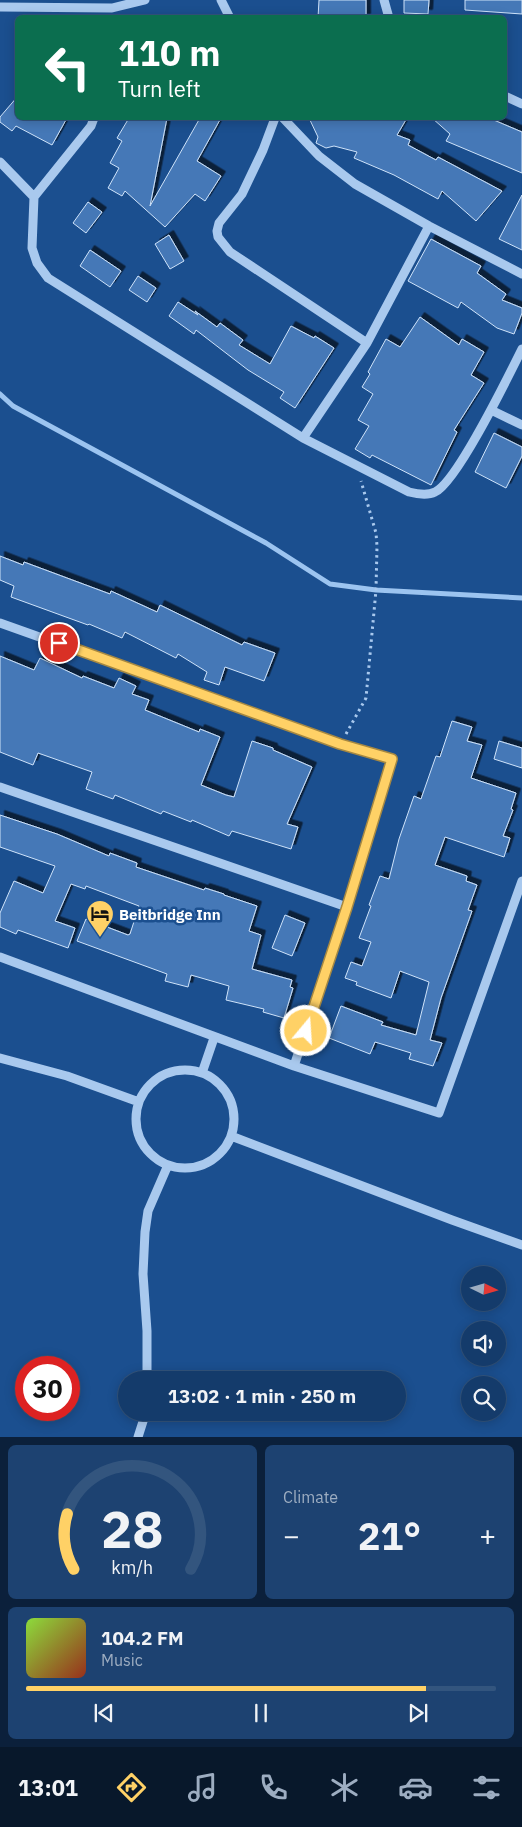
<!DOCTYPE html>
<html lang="en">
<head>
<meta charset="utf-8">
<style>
	body { margin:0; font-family:"IBM Plex Sans",sans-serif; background:#1d4271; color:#f1f3f6; height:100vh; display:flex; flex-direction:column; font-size:19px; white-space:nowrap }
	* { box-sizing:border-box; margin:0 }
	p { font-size:16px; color:#9dadc1 }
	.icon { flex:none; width:28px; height:28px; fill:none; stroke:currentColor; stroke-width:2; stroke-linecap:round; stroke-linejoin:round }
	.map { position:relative; height:1437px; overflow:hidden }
	.panel { display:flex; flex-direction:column; gap:8px; padding:8px; background:#0b203b; flex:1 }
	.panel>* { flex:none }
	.banner { position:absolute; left:15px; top:15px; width:492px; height:105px; border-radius:8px; box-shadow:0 2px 12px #0003,0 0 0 1px #33557e; background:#0b6e4f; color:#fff; overflow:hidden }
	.needle { width:32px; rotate:95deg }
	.buttons { position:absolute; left:461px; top:1266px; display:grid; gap:10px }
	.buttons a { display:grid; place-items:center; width:45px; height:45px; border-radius:50%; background:#143b6b; box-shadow:0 2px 12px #0003,0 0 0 1px #33557e; font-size:25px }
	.speed { position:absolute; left:15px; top:1356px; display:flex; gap:10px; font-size:25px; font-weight:700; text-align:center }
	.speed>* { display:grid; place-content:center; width:65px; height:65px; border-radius:50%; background:#143b6b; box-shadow:0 2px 12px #0003,0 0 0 1px #33557e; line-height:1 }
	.speed .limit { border:8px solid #d22; background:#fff; color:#111 }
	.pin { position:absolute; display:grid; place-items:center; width:42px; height:42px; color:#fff; margin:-21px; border:2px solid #fff; border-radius:50%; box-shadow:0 1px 5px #0007 }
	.me { position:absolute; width:55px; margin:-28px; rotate:18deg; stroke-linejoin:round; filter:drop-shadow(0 0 4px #0008) }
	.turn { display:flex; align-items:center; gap:18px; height:105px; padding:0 20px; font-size:22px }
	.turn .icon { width:65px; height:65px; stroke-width:2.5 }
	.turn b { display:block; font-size:35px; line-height:42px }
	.big { font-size:38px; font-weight:700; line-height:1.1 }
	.panel .card { flex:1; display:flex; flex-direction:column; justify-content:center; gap:8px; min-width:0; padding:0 18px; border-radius:8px; background:#1d4271 }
	.panel .dial { align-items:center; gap:0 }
	.dial svg { height:130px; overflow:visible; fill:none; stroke:#33557e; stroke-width:7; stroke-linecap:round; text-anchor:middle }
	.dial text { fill:#f1f3f6; stroke:none }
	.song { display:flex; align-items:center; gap:15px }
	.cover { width:60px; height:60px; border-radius:8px; background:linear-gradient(135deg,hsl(90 70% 55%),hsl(10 70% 35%)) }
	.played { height:5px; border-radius:2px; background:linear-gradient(90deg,#ffd166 85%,#33557e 85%) }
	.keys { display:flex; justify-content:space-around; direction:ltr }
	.heat { display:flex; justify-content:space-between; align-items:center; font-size:28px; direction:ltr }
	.panel .tiles { flex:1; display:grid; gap:8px; grid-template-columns:1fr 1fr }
	.card:last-child { grid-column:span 2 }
	.trip { position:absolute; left:118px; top:1371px; width:288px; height:50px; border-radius:25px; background:#143b6b; box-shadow:0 2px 12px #0003,0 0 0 1px #33557e; font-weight:700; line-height:50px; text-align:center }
	.dock { display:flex; height:80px; justify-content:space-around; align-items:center; background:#08182b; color:#9dadc1 }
	.dock .icon { width:35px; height:35px }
	.dock .active { color:#ffd166 }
	.dock b { font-size:22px; color:#f1f3f6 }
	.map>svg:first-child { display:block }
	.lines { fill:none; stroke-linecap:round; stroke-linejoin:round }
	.stream { stroke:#9cc4f0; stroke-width:5 }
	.building { fill:#4478b7; stroke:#cfe3fa; filter:url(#shadow) }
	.path { stroke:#a9c9ee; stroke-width:3; stroke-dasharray:2.5 4; stroke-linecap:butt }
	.minor { stroke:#a9c9ee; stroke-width:9 }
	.route-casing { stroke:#a68842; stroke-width:12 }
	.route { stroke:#ffd166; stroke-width:9 }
	.labels { text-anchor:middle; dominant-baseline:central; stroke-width:5; stroke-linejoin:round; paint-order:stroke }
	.poi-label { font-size:15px; font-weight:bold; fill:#fff; stroke:#1b4f8f; text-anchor:start }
</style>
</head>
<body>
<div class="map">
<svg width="522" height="1437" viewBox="0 0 522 1437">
	<defs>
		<filter id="shadow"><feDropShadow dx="4.5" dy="-4.5" stdDeviation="0" flood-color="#0009"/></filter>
	</defs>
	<rect width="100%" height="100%" fill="#1b4f8f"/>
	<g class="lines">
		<!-- stream -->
		<path class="stream" d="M 0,394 L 13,406 L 266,543 L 330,584 L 376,590 L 522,598"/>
	</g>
	<!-- building -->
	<path class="building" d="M 319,0 L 366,0 L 366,18 L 318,18 Z
		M 404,0 L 429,0 L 428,14 L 404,13 Z
		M 465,0 L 522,0 L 522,14 L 465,10 Z
		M 18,96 L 18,118 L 67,118 L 52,145 L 16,126 L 12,131 L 0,122 L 0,117 Z
		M 129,118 L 167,118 L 150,206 L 200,118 L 221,118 L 197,161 L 221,176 L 205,201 L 195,194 L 165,227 L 125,191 L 122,196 L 108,188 L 119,168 L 110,163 L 122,141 L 117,138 Z
		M 309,118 L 407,118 L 397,135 L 410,140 L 408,145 L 436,160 L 438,157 L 502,191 L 476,221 L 442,191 L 438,199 L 394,175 L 354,158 L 357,152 L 334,146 L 326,148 L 316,143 L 318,137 Z
		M 432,118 L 489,118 L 522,132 L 522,173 L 446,141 L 450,134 Z
		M 522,195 L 522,250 L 499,239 Z
		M 88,202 L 102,212 L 86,233 L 73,223 Z
		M 169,235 L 184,261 L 170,269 L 155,244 Z
		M 431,239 L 481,266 L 477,273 L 506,294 L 502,300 L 522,308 L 522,313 L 514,334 L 497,328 L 461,302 L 458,308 L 408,281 Z
		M 90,250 L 121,271 L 110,287 L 80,266 Z
		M 138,276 L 156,288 L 147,302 L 129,290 Z
		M 178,302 L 198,315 L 195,311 L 217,327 L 220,323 L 243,340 L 239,345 L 270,364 L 291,326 L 314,338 L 315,336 L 334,348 L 295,408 L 280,398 L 284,392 L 248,370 L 196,330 L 194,334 L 169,316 Z
		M 420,317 L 459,345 L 462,339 L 484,352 L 471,375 L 484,383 L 454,430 L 457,432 L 431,485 L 372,455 L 370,458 L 355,449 L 369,426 L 358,420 L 373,394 L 362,387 L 370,374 L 368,372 L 386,339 L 400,347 Z
		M 494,433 L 522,447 L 522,456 L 506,488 L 475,472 Z
		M 0,556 L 23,565 L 24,562 L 110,594 L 111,591 L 157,612 L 160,605 L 242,645 L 244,642 L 275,653 L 264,681 L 225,667 L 219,685 L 204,680 L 207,672 L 178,654 L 176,658 L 125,632 L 122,638 L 89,624 L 88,625 L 11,597 L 14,586 L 0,580 Z
		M 0,656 L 34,670 L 40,658 L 82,678 L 83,676 L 114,688 L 119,678 L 136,686 L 132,694 L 149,700 L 145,710 L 199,732 L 200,729 L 220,737 L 201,785 L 226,795 L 234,797 L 252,741 L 273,748 L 273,750 L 312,767 L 287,824 L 298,827 L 291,849 L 232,831 L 229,836 L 192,820 L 191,822 L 163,811 L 161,814 L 115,795 L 113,799 L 86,789 L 92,772 L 38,753 L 33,765 L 0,752 Z
		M 452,721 L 472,727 L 467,741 L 482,745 L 471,778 L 516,793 L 511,809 L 513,810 L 503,836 L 510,838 L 504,857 L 445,837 L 435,865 L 467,876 L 466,881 L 477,885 L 468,910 L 472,911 L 441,998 L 430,1040 L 442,1043 L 433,1066 L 409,1059 L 411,1053 L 375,1042 L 370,1054 L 329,1038 L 341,1006 L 383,1022 L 381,1025 L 416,1035 L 429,982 L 400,971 L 391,998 L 356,985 L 357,982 L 345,978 L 351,962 L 362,966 L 371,942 L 359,938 L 371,906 L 369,905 L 380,876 L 389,879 L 399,839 L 414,796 L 421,799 L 436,756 L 440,757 Z
		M 499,741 L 522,748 L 522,768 L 494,759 Z
		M 0,815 L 57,834 L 109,856 L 110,853 L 137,863 L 136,867 L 204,890 L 205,888 L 224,894 L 224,895 L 257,906 L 249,931 L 261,935 L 252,969 L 292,980 L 290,987 L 293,988 L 284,1018 L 263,1012 L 264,1009 L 226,1000 L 229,986 L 191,975 L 188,987 L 165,981 L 167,974 L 77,941 L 86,919 L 128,935 L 130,934 L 139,906 L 86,886 L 85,889 L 71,884 L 55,921 L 75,928 L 68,948 L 18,930 L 16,934 L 0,927 L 0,913 L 14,881 L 43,893 L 55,866 L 0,847 Z
		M 285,915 L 305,923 L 292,956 L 272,948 Z"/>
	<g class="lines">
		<!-- path -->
		<path class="path" d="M 346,734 L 366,698 L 376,590 L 377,546 L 376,533 L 361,481"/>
		<!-- minor -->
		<path class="minor" d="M 221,0 L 230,18
			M 384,0 L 389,18
			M 0,7 L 112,8 L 145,0
			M 505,96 L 522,104
			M 94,118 L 91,126 L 34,197 L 32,248 L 37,263 L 48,278 L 303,438 L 367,343 L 429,226
			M 275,118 L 263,150 L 242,194 L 219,223 L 217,231 L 218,237 L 230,252 L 367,343
			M 283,118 L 319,156 L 355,184 L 429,226 L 522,274
			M 0,162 L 34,197
			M 491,410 L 522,425
			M 303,438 L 409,492 C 417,494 427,496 435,492 C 457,482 509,375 522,349
			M 0,623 L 340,744 L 392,759 L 347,907 L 0,787
			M 0,957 L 294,1066 L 439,1113 L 522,881
			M 0,1058 L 67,1076 L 139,1102
			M 294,1066 L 347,907
			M136 1119a49 49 0 1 1 98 0a49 49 0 1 1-98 0Z
			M 202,1073 L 214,1038
			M 231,1136 L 452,1220 L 522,1245
			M 147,1380 L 147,1331 L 143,1274 L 145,1232 L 148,1211 L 168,1165
			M 138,1437 L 146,1412"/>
	</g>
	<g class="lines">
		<defs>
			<path id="route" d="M 59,643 L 340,744 L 392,759 L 347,907 L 306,1031"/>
		</defs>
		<!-- route casing -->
		<use href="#route" class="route-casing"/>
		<!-- route -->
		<use href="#route" class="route"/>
	</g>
	<!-- icons -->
	<defs>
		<symbol id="hotel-pin" viewBox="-11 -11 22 30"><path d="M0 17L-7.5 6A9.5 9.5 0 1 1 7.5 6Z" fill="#ffd166" stroke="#1b4f8f"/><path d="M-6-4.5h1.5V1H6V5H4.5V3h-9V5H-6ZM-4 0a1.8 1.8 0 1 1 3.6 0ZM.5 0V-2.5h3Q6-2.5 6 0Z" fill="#111"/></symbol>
	</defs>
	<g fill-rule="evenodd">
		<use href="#hotel-pin" x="84" y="898" width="32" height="43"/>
	</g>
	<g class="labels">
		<!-- poi labels -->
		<g class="poi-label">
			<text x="119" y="914">Beitbridge Inn</text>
		</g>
	</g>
</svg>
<div class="buttons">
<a><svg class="needle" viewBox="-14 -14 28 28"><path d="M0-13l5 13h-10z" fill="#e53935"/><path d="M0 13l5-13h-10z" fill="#9dadc1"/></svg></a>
<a><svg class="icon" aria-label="sound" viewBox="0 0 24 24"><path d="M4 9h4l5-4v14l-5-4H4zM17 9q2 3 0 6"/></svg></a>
<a><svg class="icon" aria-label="search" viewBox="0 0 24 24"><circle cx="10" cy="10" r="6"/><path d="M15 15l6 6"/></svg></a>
</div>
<div class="speed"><div class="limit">30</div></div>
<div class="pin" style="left:59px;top:643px;background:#d93025"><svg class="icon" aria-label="arrive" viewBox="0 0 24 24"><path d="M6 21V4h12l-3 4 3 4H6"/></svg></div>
<svg class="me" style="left:306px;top:1031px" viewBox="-20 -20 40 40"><circle r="17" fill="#ffd166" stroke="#fff" stroke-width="3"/><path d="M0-11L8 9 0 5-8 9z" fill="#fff"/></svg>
<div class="trip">13:02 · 1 min · 250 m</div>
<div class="banner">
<div class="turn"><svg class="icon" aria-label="left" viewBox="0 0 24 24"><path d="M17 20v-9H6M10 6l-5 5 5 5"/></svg><div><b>110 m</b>Turn left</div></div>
</div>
</div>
<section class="panel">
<div class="tiles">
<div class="card dial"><svg viewBox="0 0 100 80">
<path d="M14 69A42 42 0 1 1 86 69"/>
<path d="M14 69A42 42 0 0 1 10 35" stroke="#ffd166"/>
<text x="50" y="56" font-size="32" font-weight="700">28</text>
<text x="50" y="72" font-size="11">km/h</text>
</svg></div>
<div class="card"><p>Climate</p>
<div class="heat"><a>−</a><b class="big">21°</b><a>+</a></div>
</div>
<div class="card">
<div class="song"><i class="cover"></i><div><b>104.2 FM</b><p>Music</p></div></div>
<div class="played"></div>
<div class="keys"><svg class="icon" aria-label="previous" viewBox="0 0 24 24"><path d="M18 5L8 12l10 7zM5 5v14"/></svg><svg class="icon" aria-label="pause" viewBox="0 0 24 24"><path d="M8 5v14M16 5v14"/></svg><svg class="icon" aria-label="next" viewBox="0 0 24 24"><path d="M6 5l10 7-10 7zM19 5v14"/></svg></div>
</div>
</div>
</section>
<nav class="dock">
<b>13:01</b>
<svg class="icon active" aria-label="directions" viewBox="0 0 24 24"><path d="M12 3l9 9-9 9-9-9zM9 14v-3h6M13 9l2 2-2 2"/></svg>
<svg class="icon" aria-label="music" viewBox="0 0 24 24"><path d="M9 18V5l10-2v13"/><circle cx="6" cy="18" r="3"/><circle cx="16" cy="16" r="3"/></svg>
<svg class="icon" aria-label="phone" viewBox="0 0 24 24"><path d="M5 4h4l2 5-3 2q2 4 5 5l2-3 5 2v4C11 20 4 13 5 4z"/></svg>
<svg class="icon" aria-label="climate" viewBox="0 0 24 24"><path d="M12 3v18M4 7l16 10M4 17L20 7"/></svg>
<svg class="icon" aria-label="car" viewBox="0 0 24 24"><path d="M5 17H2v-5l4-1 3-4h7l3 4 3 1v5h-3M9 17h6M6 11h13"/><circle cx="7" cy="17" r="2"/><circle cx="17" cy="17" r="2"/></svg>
<svg class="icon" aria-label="filters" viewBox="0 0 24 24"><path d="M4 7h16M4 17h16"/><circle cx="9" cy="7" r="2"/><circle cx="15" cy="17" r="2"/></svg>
</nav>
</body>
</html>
